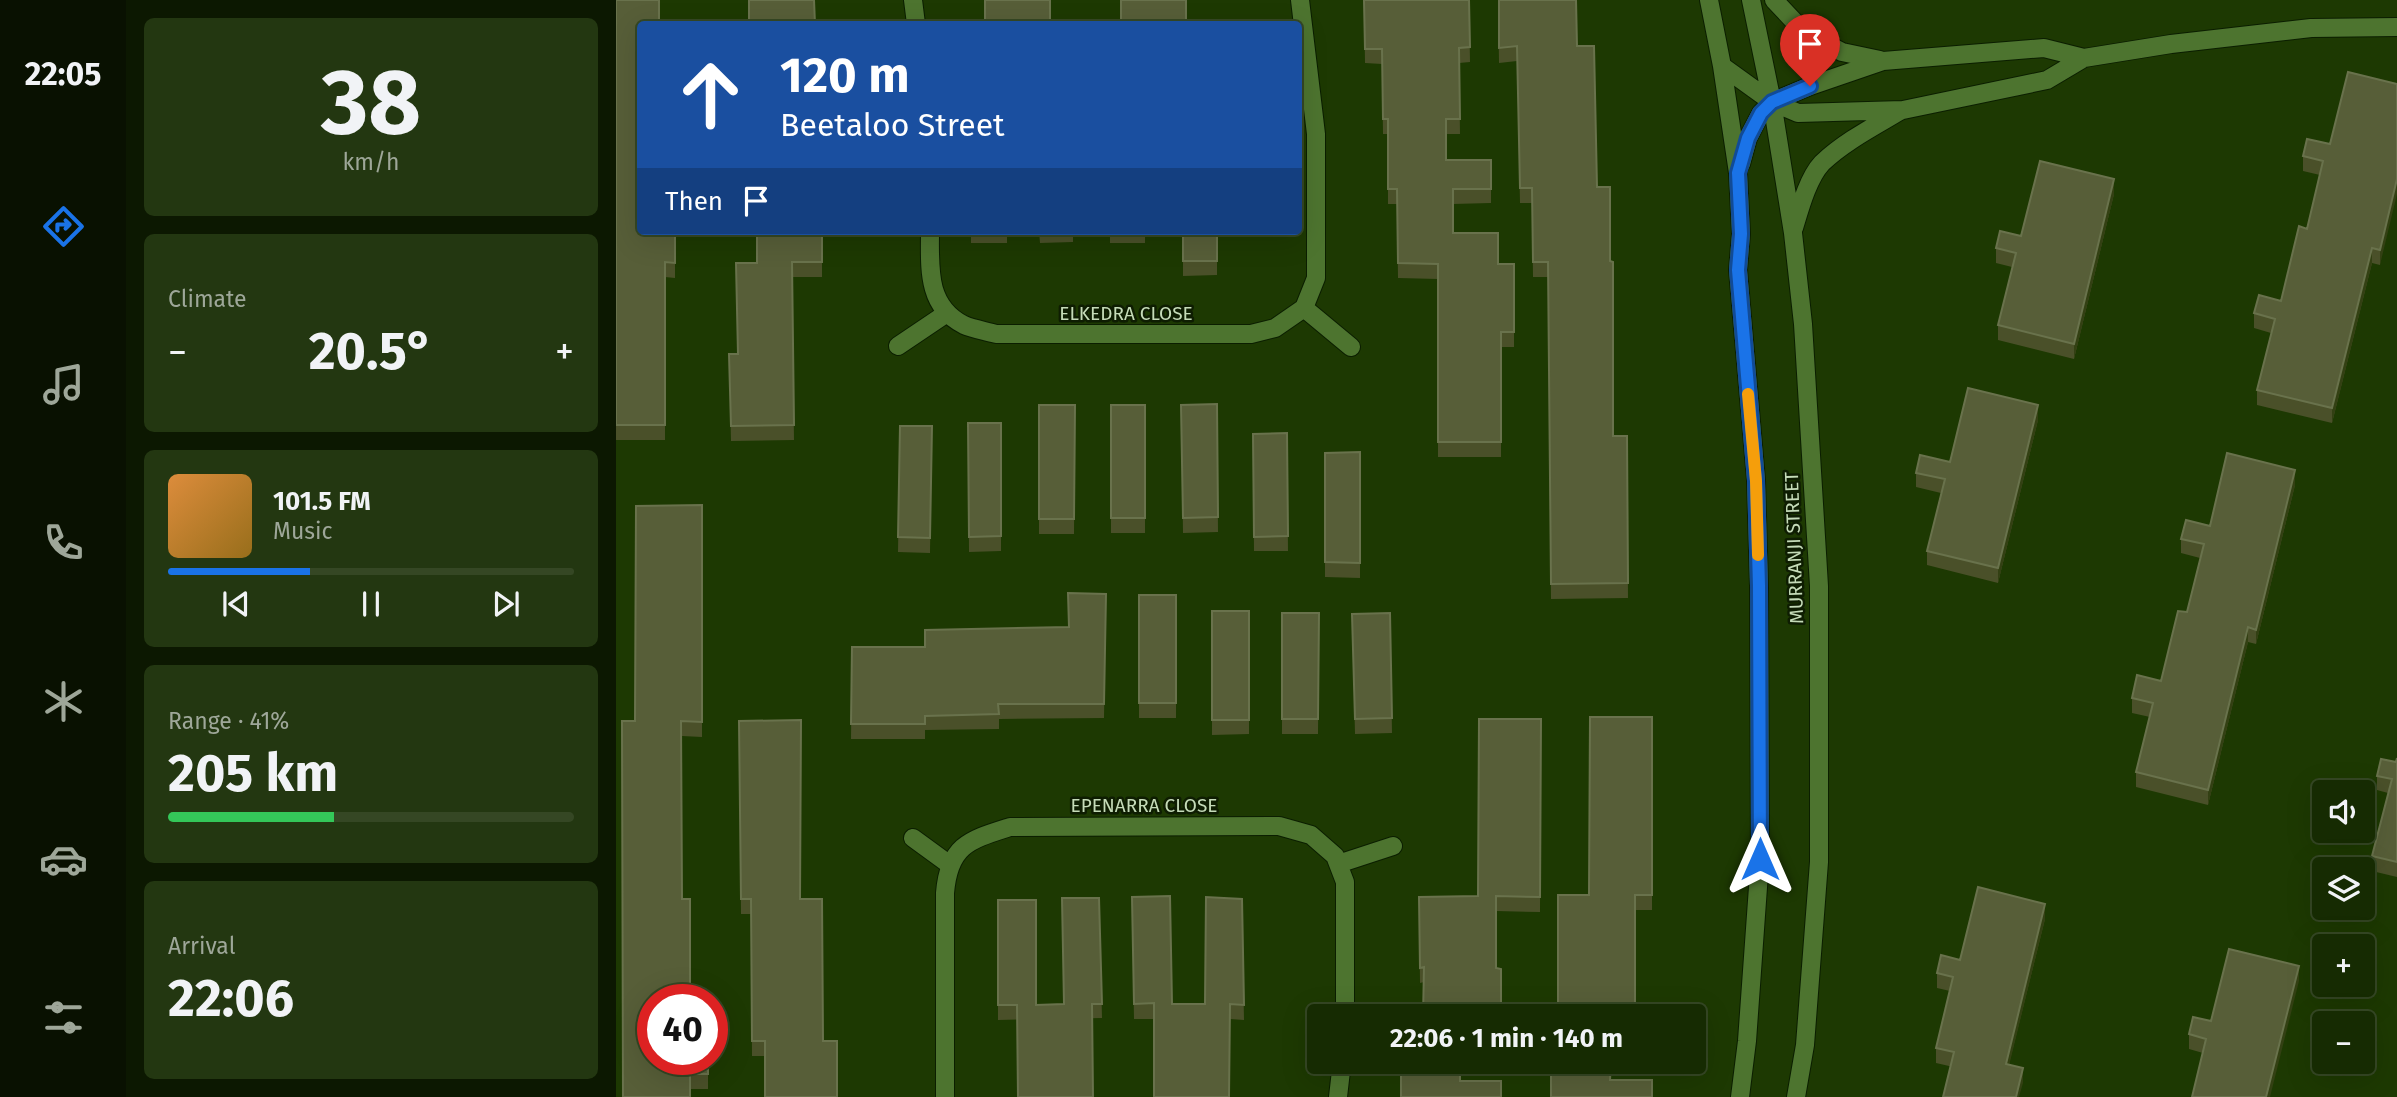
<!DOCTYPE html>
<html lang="en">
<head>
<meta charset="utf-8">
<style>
	body { margin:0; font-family:"Fira Sans",sans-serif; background:#233711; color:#f1f3f6; height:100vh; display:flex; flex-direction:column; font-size:26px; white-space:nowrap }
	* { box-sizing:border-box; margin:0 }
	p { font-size:23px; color:#9ea799 }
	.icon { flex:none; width:38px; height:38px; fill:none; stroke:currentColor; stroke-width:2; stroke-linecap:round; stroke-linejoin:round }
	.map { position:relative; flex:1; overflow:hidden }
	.sheet { display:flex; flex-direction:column; gap:18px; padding:18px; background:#0c1801; width:490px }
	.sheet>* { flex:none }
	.guide { position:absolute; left:21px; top:21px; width:665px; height:214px; border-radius:7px; box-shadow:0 7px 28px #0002,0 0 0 2px #354724; background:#1a4fa0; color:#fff; overflow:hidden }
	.fabs { position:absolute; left:1696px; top:780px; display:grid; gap:14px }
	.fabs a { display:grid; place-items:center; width:63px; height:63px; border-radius:7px; background:#162b02; box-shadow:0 7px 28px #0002,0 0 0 2px #354724; font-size:35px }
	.speed { position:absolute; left:21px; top:984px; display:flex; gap:14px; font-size:35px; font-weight:700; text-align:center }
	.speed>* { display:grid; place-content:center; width:91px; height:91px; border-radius:50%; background:#162b02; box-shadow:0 7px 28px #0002,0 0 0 2px #354724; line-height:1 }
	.speed .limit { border:10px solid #d22; background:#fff; color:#111 }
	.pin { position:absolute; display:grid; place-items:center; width:60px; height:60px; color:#fff; margin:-72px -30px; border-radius:50% 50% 50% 0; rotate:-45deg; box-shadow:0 0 7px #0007 }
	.pin .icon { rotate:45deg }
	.me { position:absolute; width:77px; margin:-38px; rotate:0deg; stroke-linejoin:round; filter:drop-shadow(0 0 5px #0008) }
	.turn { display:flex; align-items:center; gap:24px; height:147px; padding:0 28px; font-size:32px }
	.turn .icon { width:91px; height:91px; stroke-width:2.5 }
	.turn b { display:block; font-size:49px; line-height:60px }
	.then { display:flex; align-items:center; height:66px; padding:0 28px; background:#0003; gap:14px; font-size:26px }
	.big { font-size:52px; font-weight:700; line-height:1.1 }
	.sheet .widget { flex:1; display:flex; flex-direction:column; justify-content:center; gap:10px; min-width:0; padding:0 24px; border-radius:10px; background:#233711 }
	.sheet .dial { align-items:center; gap:0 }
	.dial b { font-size:91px; line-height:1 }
	.song { display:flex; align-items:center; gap:21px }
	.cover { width:84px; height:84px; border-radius:10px; background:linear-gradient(135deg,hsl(30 70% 55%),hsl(40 70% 35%)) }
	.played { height:7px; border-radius:4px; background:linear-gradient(90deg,#1a73e8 35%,#354724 35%) }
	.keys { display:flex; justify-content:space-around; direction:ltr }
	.heat { display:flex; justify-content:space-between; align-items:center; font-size:38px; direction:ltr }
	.charge { height:10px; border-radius:5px; background:linear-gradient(90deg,#34c759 41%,#354724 0) }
	.trip { position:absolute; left:691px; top:1004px; width:399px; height:70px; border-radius:7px; background:#162b02; box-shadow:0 7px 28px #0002,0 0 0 2px #354724; font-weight:700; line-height:70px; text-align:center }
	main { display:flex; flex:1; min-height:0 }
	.dock { display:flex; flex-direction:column; width:126px; justify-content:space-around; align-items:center; background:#091101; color:#9ea799 }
	.dock .icon { width:49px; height:49px }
	.dock .active { color:#1a73e8 }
	.dock b { font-size:32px; color:#f1f3f6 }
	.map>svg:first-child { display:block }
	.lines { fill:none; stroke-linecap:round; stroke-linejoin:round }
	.minor-casing { stroke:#0b1e00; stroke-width:20 }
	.minor { stroke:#4d742f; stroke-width:18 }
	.wall { fill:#4a5029 }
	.shaded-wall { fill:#334013 }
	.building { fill:#575e38; stroke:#69724c; stroke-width:2 }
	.route-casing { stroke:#114b97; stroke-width:18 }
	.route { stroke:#1a73e8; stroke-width:12 }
	.slow { stroke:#f59e0b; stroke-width:12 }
	.labels { text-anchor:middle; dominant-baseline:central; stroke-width:5; stroke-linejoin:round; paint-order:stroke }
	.street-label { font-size:19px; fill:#c5dbb8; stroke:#0e1d02 }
</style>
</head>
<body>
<main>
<nav class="dock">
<b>22:05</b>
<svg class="icon active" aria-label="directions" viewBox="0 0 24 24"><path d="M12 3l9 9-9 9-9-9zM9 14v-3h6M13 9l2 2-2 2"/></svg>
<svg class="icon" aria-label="music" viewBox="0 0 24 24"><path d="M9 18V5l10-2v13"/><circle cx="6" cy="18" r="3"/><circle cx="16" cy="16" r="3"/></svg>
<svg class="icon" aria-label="phone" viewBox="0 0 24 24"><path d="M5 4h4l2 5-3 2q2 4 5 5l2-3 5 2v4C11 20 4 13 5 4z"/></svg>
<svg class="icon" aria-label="climate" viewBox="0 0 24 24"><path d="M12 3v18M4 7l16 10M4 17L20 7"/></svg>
<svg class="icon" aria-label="car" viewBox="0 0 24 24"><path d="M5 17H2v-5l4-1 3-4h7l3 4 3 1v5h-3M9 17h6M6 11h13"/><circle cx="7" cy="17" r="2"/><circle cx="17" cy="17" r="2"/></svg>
<svg class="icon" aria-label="filters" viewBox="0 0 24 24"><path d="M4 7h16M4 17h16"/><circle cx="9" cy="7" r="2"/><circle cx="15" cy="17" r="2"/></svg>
</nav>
<section class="sheet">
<div class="widget dial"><b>38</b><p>km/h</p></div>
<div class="widget"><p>Climate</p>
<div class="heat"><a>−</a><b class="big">20.5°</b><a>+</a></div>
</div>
<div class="widget">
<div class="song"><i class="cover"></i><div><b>101.5 FM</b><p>Music</p></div></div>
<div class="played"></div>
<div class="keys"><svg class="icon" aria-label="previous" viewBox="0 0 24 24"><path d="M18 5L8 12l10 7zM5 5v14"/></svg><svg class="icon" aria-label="pause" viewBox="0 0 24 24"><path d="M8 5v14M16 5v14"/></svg><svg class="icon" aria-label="next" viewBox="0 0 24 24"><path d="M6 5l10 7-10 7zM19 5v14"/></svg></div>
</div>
<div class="widget"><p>Range · 41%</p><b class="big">205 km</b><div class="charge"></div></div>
<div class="widget"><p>Arrival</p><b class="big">22:06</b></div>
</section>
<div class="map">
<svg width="1781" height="1097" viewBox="0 0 1781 1097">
	<rect width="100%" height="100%" fill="#1d3902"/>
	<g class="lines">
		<defs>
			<path id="minor" d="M 297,0 L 300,24
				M 1093,0 L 1106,66 L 1122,173 L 1125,234 L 1122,270 L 1140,480 L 1143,586 L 1144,859 L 1131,1041 L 1124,1097
				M 1135,0 L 1156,102 L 1177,233 L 1187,324 L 1203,586 L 1203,862 L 1189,1045 L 1180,1097
				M 1158,0 L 1189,33 L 1226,52 L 1264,60
				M 1106,66 L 1156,102 L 1182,113 L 1287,110 L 1431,80 L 1468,58 L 1555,44 L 1695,28 L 1781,27
				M 1125,164 L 1132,138 L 1145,113 L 1156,102 L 1194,86 L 1267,61 L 1428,48 L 1468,58
				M 1178,228 C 1184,208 1192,178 1206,163 C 1228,142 1257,127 1284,111
				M 314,231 C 314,267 310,306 348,325 C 357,329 370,331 380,334 L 635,334 L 659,328 L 688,308 L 700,278 L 700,134 L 684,0
				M 688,308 L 735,347
				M 282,346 L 331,313
				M 297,838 L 334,865
				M 722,864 L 777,846
				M 329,1097 L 329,893 C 333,845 353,840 394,827 L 663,826 L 695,835 L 719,856 L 729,882 L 729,1017
				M 722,1097 L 726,1062"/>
		</defs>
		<!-- minor casing -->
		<use href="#minor" class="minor-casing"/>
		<!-- minor -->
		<use href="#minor" class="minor"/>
	</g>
	<!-- wall -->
	<path class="wall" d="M 0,0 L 24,24 L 59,231 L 59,278 L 49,277 L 49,440 L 0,440 Z
		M 748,0 L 853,0 L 854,62 L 843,63 L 844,134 L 830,134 L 830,160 L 875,160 L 875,203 L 837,204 L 837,233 L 882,264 L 898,264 L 898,347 L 885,347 L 885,457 L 822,457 L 822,279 L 782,278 L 781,204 L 772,204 L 772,134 L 767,134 L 766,64 L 749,63 Z
		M 882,0 L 961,46 L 981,187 L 997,436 L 1011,436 L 1012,598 L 935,599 L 932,277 L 917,277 L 916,203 L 904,203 L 901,61 L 883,63 Z
		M 1781,84 L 1764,265 L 1756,263 L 1716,423 L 1641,405 L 1641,390 L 1655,333 L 1638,328 L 1638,313 L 1665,301 L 1691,229 L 1704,175 L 1687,171 L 1687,156 L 1714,144 Z
		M 1498,194 L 1458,359 L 1382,340 L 1382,325 L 1396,267 L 1380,263 L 1380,248 Z
		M 206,231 L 206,277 L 176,277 L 178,440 L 115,441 L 113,354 L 121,354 L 141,263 Z
		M 355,231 L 391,231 L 391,243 L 355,243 Z
		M 423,231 L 457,231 L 457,242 L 424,243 Z
		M 494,231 L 529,231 L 529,243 L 494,243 Z
		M 567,231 L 601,231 L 601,275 L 567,276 Z
		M 601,404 L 602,532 L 567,533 L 565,405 Z
		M 423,405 L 459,405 L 458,534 L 423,534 Z
		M 495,405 L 529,405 L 529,533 L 495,533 Z
		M 1422,420 L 1382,583 L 1311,565 L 1311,551 L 1325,493 L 1300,487 L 1300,473 L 1334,462 Z
		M 352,423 L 385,423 L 385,551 L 353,552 Z
		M 284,426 L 316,426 L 314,553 L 282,552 Z
		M 671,433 L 672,551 L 638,551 L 637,434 Z
		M 744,452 L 744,578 L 709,577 L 709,453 Z
		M 1679,485 L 1640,644 L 1632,642 L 1592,805 L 1520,787 L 1520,772 L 1534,717 L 1516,713 L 1516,698 L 1545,681 L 1571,612 L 1584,558 L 1565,553 L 1565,539 Z
		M 86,505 L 86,737 L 66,736 L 66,899 L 74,899 L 74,999 L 37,999 L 37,1059 L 92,1059 L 92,1089 L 74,1089 L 74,1097 L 7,1097 L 6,721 L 19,721 L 20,506 Z
		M 490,594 L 488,718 L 383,719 L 383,729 L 309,730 L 309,739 L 235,739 L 236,647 L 309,647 L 453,627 Z
		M 523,595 L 560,595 L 560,718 L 523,718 Z
		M 596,611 L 633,611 L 633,734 L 596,735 Z
		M 666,613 L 703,613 L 702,734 L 666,734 Z
		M 774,613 L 776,733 L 739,734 L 736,614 Z
		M 1036,717 L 1036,910 L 1019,910 L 973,895 Z
		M 925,719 L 924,912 L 880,911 L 808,982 L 804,983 L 803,897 L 862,896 Z
		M 185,720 L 149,1056 L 136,1056 L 135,914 L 125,914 L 123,721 Z
		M 1781,758 L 1781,877 L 1756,871 L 1756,856 L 1772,793 L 1761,790 L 1761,776 L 1780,762 Z
		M 516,897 L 556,1004 L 589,1004 L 626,899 L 628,1020 L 614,1019 L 518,1019 Z
		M 483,898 L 486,1018 L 382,1020 L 382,900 L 420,1005 L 448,1004 Z
		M 1429,919 L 1393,1064 L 1407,1083 L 1320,1063 L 1320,1048 L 1334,991 L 1321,988 L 1321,973 L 1344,960 Z
		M 1683,981 L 1587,1053 L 1573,1049 L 1573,1034 L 1595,1021 Z"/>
	<!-- shaded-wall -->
	<path class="shaded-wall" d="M 1498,179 L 1498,194 L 1458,359 L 1458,344 Z
		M 1781,179 L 1781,194 L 1764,265 L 1764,250 Z
		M 1756,248 L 1756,263 L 1716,423 L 1716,408 Z
		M 1422,405 L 1422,420 L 1382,583 L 1382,568 Z
		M 1679,470 L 1679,485 L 1640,644 L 1640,630 Z
		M 1632,627 L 1632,642 L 1592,805 L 1592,790 Z
		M 1429,904 L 1429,919 L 1390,1078 L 1390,1064 Z
		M 1683,966 L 1683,981 L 1654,1097 L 1650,1097 Z
		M 1407,1068 L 1407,1083 L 1403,1097 L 1400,1097 Z"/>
	<!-- building -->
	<path class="building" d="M 0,0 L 43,0 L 43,24 L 24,24 L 24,231 L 59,231 L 59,263 L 49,262 L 49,425 L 0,425 Z
		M 133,0 L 198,0 L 199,24 L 133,24 Z
		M 369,0 L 434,0 L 434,24 L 369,24 Z
		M 505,0 L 570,0 L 570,24 L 505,24 Z
		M 748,0 L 853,0 L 854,47 L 843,48 L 844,119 L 830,119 L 830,160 L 875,160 L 875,189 L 837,189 L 837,233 L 882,233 L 882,264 L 898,264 L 898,332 L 885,332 L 885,442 L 822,442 L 822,264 L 782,263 L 781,189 L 772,189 L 772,119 L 767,119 L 766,49 L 749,49 Z
		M 883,0 L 960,0 L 961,46 L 978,46 L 981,187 L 994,187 L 994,261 L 997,262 L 997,436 L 1011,436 L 1012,583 L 935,584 L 932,262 L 917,262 L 916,188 L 904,188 L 901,46 L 883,48 Z
		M 1732,72 L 1781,84 L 1781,179 L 1764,250 L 1756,248 L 1716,408 L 1641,390 L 1659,319 L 1638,313 L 1643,295 L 1665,301 L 1683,226 L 1691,229 L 1707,161 L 1687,156 L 1691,139 L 1714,144 Z
		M 1424,161 L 1498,179 L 1458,344 L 1382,325 L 1400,253 L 1380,248 L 1384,231 L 1405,236 Z
		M 141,231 L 206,231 L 206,262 L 176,262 L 178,425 L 115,426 L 113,354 L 122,354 L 120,263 L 141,263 Z
		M 567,231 L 601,231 L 601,261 L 567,261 Z
		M 1352,388 L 1422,405 L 1382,568 L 1311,551 L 1329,479 L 1300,473 L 1304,455 L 1334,462 Z
		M 601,404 L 602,517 L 567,518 L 565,405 Z
		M 423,405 L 459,405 L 458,519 L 423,519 Z
		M 495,405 L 529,405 L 529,518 L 495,518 Z
		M 352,423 L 385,423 L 385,536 L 353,537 Z
		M 284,426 L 316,426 L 314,538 L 282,537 Z
		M 671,433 L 672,536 L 638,537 L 637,434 Z
		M 744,452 L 744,563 L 709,562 L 709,453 Z
		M 1611,453 L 1679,470 L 1640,630 L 1632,627 L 1592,790 L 1520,772 L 1537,703 L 1516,698 L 1521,675 L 1545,681 L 1562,611 L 1571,612 L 1588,544 L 1565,539 L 1570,520 L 1594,526 Z
		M 86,505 L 86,722 L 65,721 L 66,899 L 74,899 L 74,999 L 37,999 L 37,1059 L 92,1059 L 92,1074 L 74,1074 L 74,1097 L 7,1097 L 6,721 L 19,721 L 20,506 Z
		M 452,593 L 490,594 L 488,704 L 382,704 L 383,714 L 309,716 L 309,724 L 235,724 L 236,647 L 309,647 L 309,630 L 453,627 Z
		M 523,595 L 560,595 L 560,703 L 523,703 Z
		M 596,611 L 633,611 L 633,720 L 596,720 Z
		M 666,613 L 703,613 L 702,719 L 666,719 Z
		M 774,613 L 776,718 L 739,719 L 736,614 Z
		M 974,717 L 1036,717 L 1036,895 L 1019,895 L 1019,1017 L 942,1017 L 942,895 L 973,895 Z
		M 863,719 L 925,719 L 924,897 L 880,896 L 880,968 L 885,969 L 885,1017 L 807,1017 L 808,967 L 804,968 L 803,897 L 862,896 Z
		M 185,720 L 184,899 L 206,899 L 207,1041 L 221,1041 L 221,1097 L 149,1097 L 149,1041 L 136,1041 L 135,899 L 125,899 L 123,721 Z
		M 1781,758 L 1781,862 L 1756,856 L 1776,779 L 1761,776 L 1765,759 L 1780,762 Z
		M 1362,887 L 1429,904 L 1390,1064 L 1407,1068 L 1400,1097 L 1327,1097 L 1338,1052 L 1320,1048 L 1337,977 L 1321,973 L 1325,955 L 1344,960 Z
		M 554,896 L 556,1004 L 589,1004 L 590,897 L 626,899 L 628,1005 L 614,1004 L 613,1097 L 538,1097 L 538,1003 L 518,1004 L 516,897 Z
		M 446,898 L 483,898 L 486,1004 L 476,1004 L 477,1097 L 402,1097 L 401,1005 L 382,1005 L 382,900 L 420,900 L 420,1005 L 448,1004 Z
		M 1613,949 L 1683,966 L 1650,1097 L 1576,1097 L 1590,1039 L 1573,1034 L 1577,1017 L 1595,1021 Z
		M 785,1062 L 844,1062 L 844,1081 L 885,1081 L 885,1097 L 785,1097 Z
		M 935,1062 L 995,1062 L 994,1080 L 1036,1080 L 1036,1097 L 935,1097 Z"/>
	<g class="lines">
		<defs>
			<path id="route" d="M 1144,859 L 1143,586 L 1140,481 L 1122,270 L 1125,234 L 1122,173 L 1132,138 L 1145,113 L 1156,102 L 1194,86"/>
		</defs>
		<!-- route casing -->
		<use href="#route" class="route-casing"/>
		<!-- route -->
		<use href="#route" class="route"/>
		<!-- slow -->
		<path class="slow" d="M 1132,394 L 1140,481 L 1142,555"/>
	</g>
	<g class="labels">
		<!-- street labels -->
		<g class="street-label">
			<text x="510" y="313">ELKEDRA CLOSE</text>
			<text transform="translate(1178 548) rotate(-92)">MURRANJI STREET</text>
			<text x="528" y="805">EPENARRA CLOSE</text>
		</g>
	</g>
</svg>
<div class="fabs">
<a><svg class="icon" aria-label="sound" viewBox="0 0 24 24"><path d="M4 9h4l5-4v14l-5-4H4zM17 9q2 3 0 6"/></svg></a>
<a><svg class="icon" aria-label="layers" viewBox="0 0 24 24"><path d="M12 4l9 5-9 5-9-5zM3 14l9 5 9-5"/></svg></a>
<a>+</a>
<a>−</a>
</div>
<div class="speed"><div class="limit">40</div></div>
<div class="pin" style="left:1194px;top:86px;background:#d93025"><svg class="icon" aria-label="arrive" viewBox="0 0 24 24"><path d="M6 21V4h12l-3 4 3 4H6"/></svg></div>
<svg class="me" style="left:1144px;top:859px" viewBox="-20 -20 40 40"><path d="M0-17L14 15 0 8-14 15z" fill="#1a73e8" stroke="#fff" stroke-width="4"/></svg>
<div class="trip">22:06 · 1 min · 140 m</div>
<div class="guide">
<div class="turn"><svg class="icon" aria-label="ahead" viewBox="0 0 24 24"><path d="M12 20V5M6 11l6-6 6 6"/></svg><div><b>120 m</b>Beetaloo Street</div></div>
<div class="then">Then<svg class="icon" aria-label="arrive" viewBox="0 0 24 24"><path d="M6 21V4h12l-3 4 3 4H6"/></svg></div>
</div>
</div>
</main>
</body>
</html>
